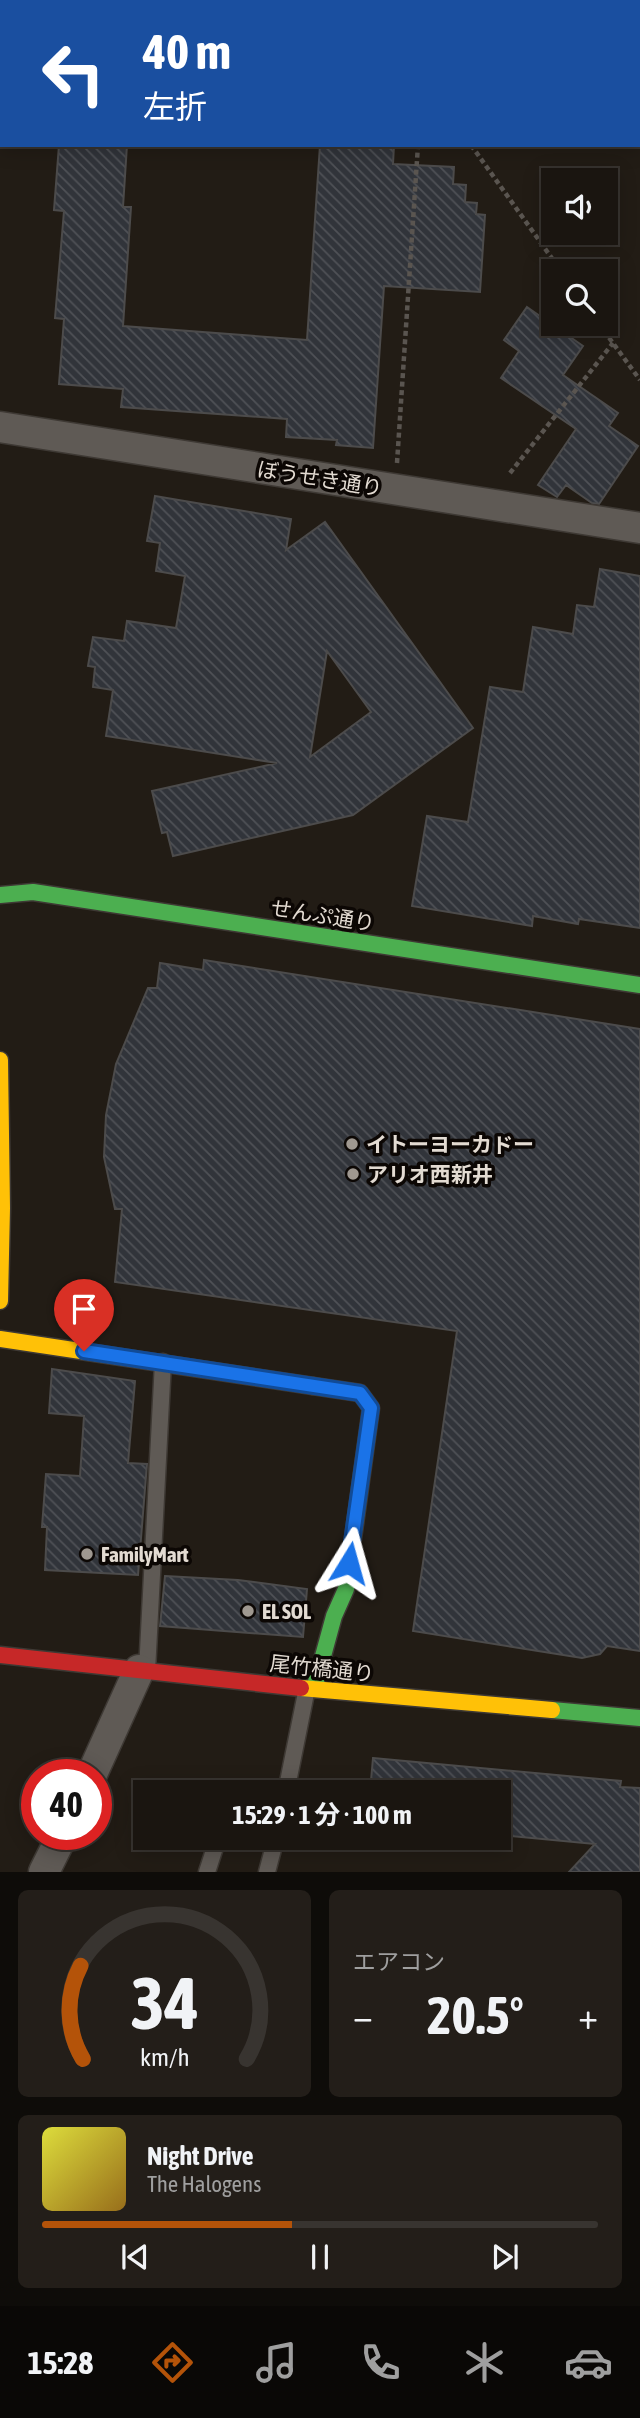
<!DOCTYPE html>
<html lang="ja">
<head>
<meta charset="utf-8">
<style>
	body { margin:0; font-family:"Asap Condensed","Noto Sans JP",sans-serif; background:#231e19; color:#f1f3f6; height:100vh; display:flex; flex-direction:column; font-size:26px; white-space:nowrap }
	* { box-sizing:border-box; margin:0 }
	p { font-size:23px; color:#9f9f9f }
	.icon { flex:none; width:38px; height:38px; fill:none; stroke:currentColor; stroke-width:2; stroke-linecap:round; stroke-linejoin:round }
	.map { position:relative; height:1872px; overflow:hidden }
	.sheet { display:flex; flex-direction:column; gap:18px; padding:18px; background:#0e0c09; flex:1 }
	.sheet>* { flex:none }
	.top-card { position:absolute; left:0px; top:0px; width:640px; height:147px; box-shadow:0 4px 18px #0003,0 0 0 2px #383430; background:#1a4fa0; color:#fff; overflow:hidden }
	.tools { position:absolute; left:541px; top:168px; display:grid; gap:14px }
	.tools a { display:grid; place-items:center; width:77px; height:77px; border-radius:0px; background:#1a1510; box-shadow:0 4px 18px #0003,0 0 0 2px #383430; font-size:35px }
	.speed { position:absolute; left:21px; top:1759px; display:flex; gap:14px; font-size:35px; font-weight:700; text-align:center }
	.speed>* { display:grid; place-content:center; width:91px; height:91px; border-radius:50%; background:#1a1510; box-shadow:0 4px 18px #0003,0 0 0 2px #383430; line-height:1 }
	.speed .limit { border:10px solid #d22; background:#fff; color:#111 }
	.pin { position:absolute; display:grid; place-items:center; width:60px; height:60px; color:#fff; margin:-72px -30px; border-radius:50% 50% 50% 0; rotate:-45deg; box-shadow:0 0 7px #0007 }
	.pin .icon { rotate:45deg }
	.me { position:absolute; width:77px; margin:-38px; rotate:8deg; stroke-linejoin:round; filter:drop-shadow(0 0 5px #0008) }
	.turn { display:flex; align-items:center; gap:24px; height:147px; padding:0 28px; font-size:32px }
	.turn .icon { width:91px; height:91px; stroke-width:2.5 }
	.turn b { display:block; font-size:49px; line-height:60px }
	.big { font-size:52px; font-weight:700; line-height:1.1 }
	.sheet .card { flex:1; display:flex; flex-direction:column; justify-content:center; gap:10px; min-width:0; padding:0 24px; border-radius:10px; background:#231e19 }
	.sheet .dial { align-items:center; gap:0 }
	.dial svg { height:182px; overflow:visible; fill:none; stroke:#383430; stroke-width:7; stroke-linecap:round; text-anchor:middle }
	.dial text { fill:#f1f3f6; stroke:none }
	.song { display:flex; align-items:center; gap:21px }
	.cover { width:84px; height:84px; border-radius:10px; background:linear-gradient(135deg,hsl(60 70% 55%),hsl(40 70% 35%)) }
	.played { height:7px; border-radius:4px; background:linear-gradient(90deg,#b45309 45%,#383430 45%) }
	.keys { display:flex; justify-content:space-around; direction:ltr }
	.heat { display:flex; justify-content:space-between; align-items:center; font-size:38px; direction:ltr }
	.sheet .tiles { flex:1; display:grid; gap:18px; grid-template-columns:1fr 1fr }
	.card:last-child { grid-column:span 2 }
	.trip { position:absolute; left:133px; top:1780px; width:378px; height:70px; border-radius:0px; background:#1a1510; box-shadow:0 4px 18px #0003,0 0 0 2px #383430; font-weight:700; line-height:70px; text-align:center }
	.menu { display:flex; height:112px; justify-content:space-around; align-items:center; background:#0a0806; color:#9f9f9f }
	.menu .icon { width:49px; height:49px }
	.menu .selected { color:#b45309 }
	.menu b { font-size:32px; color:#f1f3f6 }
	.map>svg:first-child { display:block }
	.building { fill:url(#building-back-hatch); stroke:#4c4b4b; stroke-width:2; fill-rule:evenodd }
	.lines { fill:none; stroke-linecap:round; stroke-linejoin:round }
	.lane-casing { stroke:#3e3934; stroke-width:19 }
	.street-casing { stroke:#3e3934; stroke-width:33 }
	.fast-casing { stroke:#3e3934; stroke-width:19 }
	.slow-casing { stroke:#3e3934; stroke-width:19 }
	.jam-casing { stroke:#3e3934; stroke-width:19 }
	.path { stroke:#5a5550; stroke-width:4.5; stroke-dasharray:5 3.5; stroke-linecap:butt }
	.lane { stroke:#5f5a55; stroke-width:16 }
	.street { stroke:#5f5a55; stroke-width:30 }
	.fast { stroke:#4caf50; stroke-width:16 }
	.slow { stroke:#ffc107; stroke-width:16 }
	.jam { stroke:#c62828; stroke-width:16 }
	.route-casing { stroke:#114b97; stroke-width:18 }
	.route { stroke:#1a73e8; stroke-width:12 }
	.poi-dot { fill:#9f9890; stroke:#0c0704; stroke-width:2.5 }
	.labels { text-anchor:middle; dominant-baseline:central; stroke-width:7; stroke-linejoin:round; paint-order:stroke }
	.street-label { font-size:21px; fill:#e3dbd2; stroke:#0c0704 }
	.poi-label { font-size:21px; font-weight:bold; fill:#e3dbd2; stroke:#0c0704; text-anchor:start }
</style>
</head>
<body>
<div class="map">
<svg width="640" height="1872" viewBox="0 0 640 1872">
	<defs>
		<pattern id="building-back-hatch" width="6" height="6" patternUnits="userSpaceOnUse" patternTransform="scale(1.75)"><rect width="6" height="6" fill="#31343a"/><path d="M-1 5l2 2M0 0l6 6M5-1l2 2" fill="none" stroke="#4f5156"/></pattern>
	</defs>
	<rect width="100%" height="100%" fill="#221c15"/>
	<!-- building -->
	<path class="building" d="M 59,145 L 127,145 L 123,207 L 131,207 L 123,326 L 307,340 L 320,145 L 394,145 L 393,164 L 454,167 L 453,184 L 466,185 L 465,202 L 477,203 L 476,214 L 485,215 L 480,292 L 384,286 L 373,448 L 336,445 L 337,440 L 286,437 L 287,419 L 121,407 L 123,389 L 59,384 L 64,319 L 55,318 L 64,211 L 54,210 Z
		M 527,307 L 583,346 L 563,375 L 618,413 L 609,426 L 638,446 L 599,504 L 592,503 L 566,485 L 557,497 L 538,485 L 576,429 L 501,378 L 519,351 L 504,340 Z
		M 155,496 L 291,519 L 286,550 L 325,522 L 473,728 L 353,815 L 173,856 L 167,832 L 162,833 L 152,791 L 277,763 L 106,736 L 113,690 L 93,687 L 95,667 L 88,666 L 93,637 L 124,641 L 127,621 L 176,628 L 185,576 L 156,571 L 160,543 L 147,541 ZM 327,651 L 371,712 L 310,757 Z
		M 600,569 L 640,576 L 640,928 L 579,919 L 578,924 L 533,916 L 532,926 L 412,906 L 427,816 L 468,822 L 490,687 L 523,692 L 533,627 L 573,634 L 577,605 L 594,607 Z
		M 204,960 L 640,1029 L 640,1651 L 607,1646 L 600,1654 L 582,1658 L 413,1631 L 457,1331 L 115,1282 L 122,1209 L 115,1209 L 104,1157 L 106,1115 L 116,1064 L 148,988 L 157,988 L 160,963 L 203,970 Z
		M 52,1369 L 135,1381 L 128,1463 L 147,1464 L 138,1575 L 45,1570 L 47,1527 L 42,1527 L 46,1474 L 80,1476 L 84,1416 L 49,1413 Z
		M 165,1576 L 238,1580 L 307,1589 L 303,1637 L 160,1626 Z
		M 373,1758 L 621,1781 L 620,1787 L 640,1788 L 640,1872 L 569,1872 L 595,1844 L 499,1835 L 499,1792 L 370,1792 Z"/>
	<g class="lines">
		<defs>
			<path id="lane" d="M 147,1671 L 163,1362
				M 286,1792 L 307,1688
				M 207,1872 L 218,1838
				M 267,1872 L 276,1838"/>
			<path id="street" d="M 0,427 L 640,528
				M 92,1774 L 139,1670
				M 44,1872 L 63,1834"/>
			<path id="fast" d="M 509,0 L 519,2
				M 0,895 L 33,892 L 640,985
				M 313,1386 L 360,1393 L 371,1408 L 346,1589 L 334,1616 L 314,1689
				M 552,1710 L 640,1718"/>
			<path id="slow" d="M 639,23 L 640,23
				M 0,1060 L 2,1208 L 0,1301
				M 0,1339 L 313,1386
				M 301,1688 L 552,1710"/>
			<path id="jam" d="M 0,1655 L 301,1688"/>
		</defs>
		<!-- lane casing -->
		<use href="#lane" class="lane-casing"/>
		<!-- street casing -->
		<use href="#street" class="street-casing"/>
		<!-- fast casing -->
		<use href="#fast" class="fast-casing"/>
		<!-- slow casing -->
		<use href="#slow" class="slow-casing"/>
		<!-- jam casing -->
		<use href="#jam" class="jam-casing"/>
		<!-- path -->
		<path class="path" d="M 471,145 L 561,271
			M 599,324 L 640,380
			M 397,463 L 418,145
			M 510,473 L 613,343"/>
		<!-- lane -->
		<use href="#lane" class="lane"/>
		<!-- street -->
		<use href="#street" class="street"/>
		<!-- fast -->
		<use href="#fast" class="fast"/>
		<!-- slow -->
		<use href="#slow" class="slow"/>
		<!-- jam -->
		<use href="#jam" class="jam"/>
	</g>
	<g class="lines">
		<defs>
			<path id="route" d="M 84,1351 L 360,1393 L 371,1408 L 349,1563"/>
		</defs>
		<!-- route casing -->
		<use href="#route" class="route-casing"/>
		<!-- route -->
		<use href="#route" class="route"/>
	</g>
	<!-- markers -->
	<g class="poi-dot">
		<circle cx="352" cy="1144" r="7"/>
		<circle cx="353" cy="1174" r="7"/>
		<circle cx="87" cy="1554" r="7"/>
		<circle cx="248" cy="1611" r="7"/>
	</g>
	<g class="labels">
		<!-- street labels -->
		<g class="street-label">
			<text transform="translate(320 478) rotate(9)">ぼうせき通り</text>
			<text transform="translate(323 915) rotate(9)">せんぷ通り</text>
			<text transform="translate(322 1668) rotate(6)">尾竹橋通り</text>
		</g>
		<!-- poi labels -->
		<g class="poi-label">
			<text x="366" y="1144">イトーヨーカドー</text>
			<text x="367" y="1174">アリオ西新井</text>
			<text x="101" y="1554">FamilyMart</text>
			<text x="262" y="1611">EL SOL</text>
		</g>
	</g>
</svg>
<div class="tools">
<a><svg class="icon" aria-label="sound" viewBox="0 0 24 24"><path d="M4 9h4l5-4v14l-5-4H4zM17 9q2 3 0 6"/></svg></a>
<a><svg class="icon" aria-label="search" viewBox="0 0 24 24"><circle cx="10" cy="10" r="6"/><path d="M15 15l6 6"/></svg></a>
</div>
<div class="speed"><div class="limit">40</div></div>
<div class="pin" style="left:84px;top:1351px;background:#d93025"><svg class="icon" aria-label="arrive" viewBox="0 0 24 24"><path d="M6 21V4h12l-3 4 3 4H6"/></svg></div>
<svg class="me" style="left:349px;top:1563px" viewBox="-20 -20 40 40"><path d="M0-17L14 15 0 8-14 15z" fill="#1a73e8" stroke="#fff" stroke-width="4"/></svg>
<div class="trip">15:29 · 1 分 · 100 m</div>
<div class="top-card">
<div class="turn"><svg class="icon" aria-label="left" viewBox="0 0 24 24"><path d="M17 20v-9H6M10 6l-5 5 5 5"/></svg><div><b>40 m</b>左折</div></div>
</div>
</div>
<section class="sheet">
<div class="tiles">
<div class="card dial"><svg viewBox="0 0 100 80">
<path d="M14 69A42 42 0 1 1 86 69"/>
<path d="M14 69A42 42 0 0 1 13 28" stroke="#b45309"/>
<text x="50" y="56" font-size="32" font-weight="700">34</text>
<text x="50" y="72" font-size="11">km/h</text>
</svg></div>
<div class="card"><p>エアコン</p>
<div class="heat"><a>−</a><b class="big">20.5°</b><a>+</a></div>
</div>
<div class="card">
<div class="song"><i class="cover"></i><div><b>Night Drive</b><p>The Halogens</p></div></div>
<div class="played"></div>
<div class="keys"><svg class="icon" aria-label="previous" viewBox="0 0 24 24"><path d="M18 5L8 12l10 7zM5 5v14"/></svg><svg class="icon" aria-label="pause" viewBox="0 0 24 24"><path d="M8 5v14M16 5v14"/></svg><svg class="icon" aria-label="next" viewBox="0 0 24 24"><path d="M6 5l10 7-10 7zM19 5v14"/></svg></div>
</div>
</div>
</section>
<nav class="menu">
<b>15:28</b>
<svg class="icon selected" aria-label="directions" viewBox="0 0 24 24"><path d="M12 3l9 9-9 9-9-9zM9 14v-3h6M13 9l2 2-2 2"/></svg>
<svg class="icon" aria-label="music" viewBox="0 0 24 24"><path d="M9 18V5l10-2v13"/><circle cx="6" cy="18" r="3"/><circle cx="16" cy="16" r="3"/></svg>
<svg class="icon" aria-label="phone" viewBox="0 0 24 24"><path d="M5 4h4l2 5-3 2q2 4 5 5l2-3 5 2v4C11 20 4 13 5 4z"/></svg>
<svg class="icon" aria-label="climate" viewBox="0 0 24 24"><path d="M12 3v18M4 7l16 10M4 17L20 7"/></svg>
<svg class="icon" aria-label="car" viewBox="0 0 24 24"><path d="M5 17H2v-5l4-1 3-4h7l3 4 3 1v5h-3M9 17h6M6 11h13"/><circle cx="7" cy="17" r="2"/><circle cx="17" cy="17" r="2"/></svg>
</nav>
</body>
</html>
